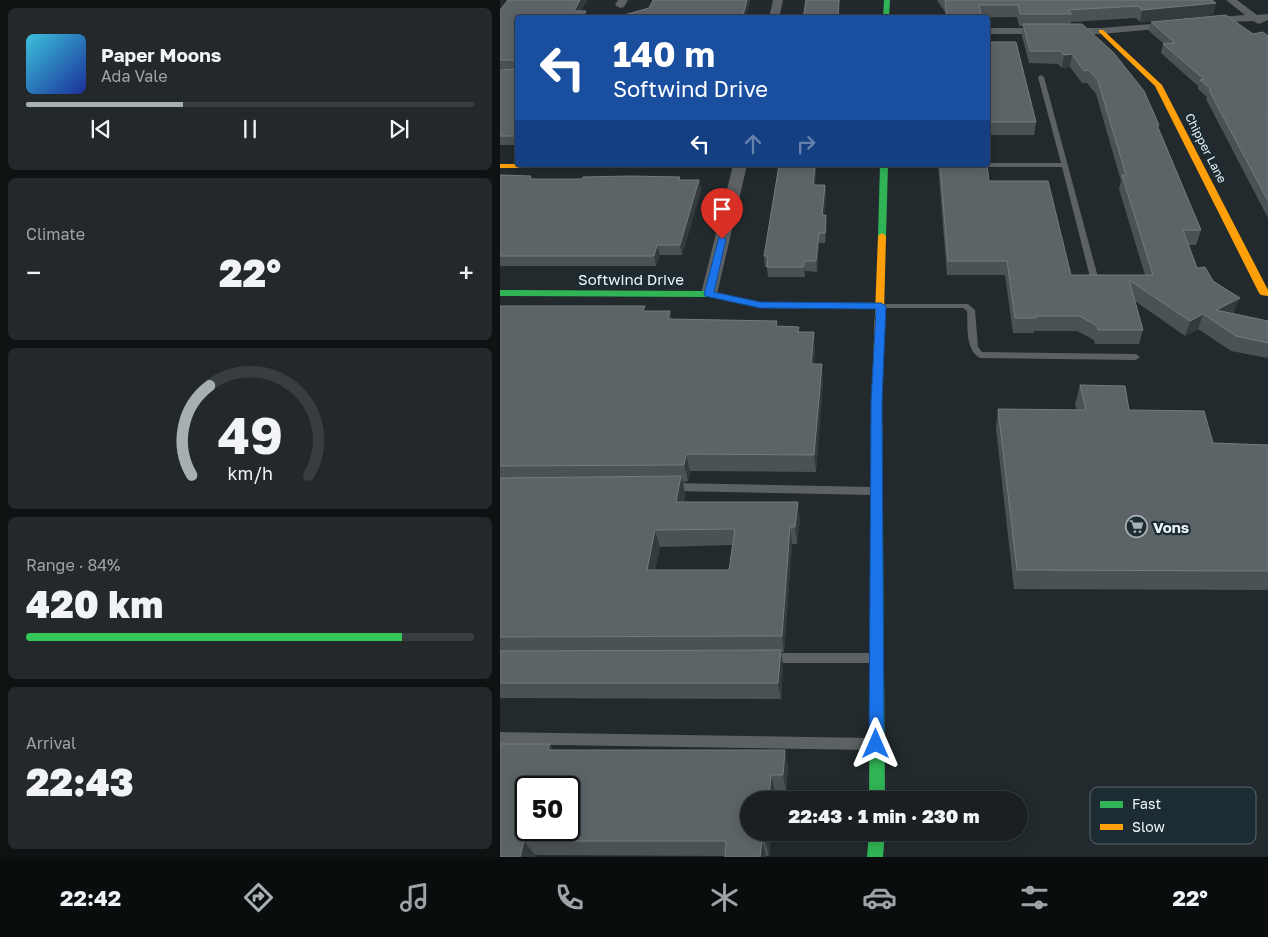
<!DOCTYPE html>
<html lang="en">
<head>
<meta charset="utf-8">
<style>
	body { margin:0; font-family:"Golos Text",sans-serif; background:#23282a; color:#f1f3f6; height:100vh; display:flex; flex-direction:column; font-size:19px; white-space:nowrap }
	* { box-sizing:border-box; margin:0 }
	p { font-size:16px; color:#9fa3a5 }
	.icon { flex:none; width:28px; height:28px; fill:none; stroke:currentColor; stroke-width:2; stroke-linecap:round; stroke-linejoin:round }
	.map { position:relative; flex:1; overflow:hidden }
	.sheet { display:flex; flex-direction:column; gap:8px; padding:8px; background:#0e1213; width:500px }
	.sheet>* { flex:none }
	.guide { position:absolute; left:15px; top:15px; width:475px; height:152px; border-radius:5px; box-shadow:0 2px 12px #0003,0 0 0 1px #383e40; background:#1a4fa0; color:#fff; overflow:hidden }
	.speed { position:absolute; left:15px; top:776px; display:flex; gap:10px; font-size:25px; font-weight:700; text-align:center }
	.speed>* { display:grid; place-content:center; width:65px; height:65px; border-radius:50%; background:#1a2022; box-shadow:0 2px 12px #0003,0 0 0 1px #383e40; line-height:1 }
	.speed .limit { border:2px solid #111; border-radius:8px; background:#fff; color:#111 }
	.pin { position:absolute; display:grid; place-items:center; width:42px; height:42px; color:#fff; margin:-51px -21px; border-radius:50% 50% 50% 0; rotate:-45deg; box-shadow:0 0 5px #0007 }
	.pin .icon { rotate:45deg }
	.me { position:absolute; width:55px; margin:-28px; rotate:0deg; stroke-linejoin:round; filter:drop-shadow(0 0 4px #0008) }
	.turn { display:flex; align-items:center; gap:18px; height:105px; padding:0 15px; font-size:22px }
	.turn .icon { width:65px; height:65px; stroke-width:2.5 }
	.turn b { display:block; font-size:35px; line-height:42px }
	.lanes { display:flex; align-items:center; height:48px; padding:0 15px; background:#0003; justify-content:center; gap:25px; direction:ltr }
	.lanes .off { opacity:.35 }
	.big { font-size:38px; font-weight:800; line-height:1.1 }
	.sheet .tile { flex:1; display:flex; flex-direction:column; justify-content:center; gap:8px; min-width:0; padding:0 18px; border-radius:8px; background:#23282a }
	.sheet .dial { align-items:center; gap:0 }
	.dial svg { height:130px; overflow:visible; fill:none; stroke:#383e40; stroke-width:7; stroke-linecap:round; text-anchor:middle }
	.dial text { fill:#f1f3f6; stroke:none }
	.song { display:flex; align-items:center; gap:15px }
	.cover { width:60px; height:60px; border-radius:8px; background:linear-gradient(135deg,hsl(190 70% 55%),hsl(230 70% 35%)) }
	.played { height:5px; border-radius:2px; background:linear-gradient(90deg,#a6afb2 35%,#383e40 35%) }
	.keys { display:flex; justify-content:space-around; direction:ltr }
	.heat { display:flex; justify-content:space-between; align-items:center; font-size:28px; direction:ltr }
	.charge { height:8px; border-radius:4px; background:linear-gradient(90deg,#34c759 84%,#383e40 0) }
	.trip { position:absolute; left:240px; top:791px; width:288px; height:50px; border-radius:25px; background:#1a2022; box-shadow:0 2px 12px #0003,0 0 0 1px #383e40; font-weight:800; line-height:50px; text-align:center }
	.tab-bar { display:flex; height:80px; justify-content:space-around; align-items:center; background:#0a0d0e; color:#9fa3a5 }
	.tab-bar .icon { width:35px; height:35px }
	.tab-bar .on { color:#a6afb2 }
	.tab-bar b { font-size:22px; color:#f1f3f6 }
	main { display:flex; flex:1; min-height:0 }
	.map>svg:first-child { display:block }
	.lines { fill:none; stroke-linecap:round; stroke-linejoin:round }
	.lane { fill:#5c6264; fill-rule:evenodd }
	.street { fill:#5c6264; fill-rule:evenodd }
	.fast { fill:#30b455; fill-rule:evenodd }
	.slow { fill:#ff9f0a; fill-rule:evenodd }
	.wall { fill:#4b5255; fill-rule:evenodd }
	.shaded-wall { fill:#333b3e }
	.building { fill:#5d6467; stroke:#737b7e; fill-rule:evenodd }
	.route { fill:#1a73e8; stroke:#114b97 }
	.labels { text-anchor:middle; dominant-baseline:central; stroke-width:4.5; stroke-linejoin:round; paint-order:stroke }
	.far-street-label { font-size:12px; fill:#edf6fa; stroke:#1d2c32 }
	.street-label { font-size:15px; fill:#edf6fa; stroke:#1d2c32 }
	.poi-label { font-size:15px; font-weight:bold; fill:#edf6fa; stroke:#1d2c32; text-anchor:start }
	.key { fill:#1d2c32; stroke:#5b696e; stroke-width:1 }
	.key-label { font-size:14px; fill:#edf6fa }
</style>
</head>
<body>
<main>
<section class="sheet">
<div class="tile">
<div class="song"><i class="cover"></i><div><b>Paper Moons</b><p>Ada Vale</p></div></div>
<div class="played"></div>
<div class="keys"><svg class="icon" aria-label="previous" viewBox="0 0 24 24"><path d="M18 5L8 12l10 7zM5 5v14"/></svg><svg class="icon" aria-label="pause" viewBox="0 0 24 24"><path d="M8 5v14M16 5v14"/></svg><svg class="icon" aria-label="next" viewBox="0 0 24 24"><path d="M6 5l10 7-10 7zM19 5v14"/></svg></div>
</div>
<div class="tile"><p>Climate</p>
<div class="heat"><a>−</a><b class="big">22°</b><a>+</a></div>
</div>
<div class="tile dial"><svg viewBox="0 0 100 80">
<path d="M14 69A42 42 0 1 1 86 69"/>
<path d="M14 69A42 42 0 0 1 25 14" stroke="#a6afb2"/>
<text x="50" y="56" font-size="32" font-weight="700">49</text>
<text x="50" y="72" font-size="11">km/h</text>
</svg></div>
<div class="tile"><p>Range · 84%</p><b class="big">420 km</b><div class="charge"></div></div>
<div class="tile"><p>Arrival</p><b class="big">22:43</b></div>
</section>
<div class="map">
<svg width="768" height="857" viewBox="0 0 768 857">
	<rect width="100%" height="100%" fill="#222a2d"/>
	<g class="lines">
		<!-- lane -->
		<path class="lane" d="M 541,75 L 544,77 L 599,281 L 598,283 L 592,283 L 591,281 L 562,167 L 488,167 L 485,165 L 488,165 L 488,163 L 561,163 L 538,77 Z
			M 378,304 L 468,304 L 475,310 L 478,347 L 482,352 L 636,354 L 640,357 L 636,360 L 480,358 C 465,350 468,326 467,311 L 463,308 L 381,308 L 377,306 Z
			M 173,483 L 372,487 L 375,488 L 377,491 L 375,494 L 372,495 L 173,491 L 170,490 L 168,487 L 170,484 Z
			M 272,653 L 371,653 L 375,655 L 376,658 L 375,661 L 371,663 L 272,663 L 268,661 L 267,658 L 268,655 Z
			M 0,732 L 370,738 L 374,740 L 376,744 L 374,748 L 370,750 L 0,744 Z"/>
		<!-- street -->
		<path class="street" d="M 118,0 L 128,0 L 124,7 L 120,8 L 115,5 Z
			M 273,0 L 283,0 L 279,18 L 269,18 Z
			M 726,0 L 737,0 L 757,15 L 768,14 L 768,20 L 759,24 L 753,21 L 702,23 L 701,21 L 706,18 L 745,15 Z
			M 676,22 L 680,23 L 681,25 L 680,27 L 601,34 L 488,34 L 488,28 L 601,28 Z
			M 233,165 L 247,165 L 217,294 L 215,297 L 203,297 L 201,294 Z"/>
		<!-- fast -->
		<path class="fast" d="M 384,0 L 390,0 L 389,18 L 383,18 Z
			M 380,165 L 388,165 L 386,236 L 382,239 L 378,236 Z
			M 0,290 L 209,291 L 260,302 L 381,303 L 386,306 L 381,309 L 260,308 L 209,297 L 0,296 Z
			M 377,387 L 382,391 L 385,800 L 369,800 L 372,391 Z
			M 369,832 L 385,832 L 383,857 L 367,857 Z"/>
		<!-- slow -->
		<path class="slow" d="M 599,30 L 603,30 L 662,85 L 768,290 L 768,296 L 761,295 L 759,293 L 655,86 L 599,32 Z
			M 0,164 L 18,164 L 18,165 L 243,166 L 239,168 L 0,168 Z
			M 382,233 L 386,236 L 382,391 L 377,395 L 372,391 L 378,236 Z"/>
	</g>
	<!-- wall -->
	<path class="wall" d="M 87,0 L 81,11 L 87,15 L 124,15 L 250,0 L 245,18 L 18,18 L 18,145 L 0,145 L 0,70 L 17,69 L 0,69 L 0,10 Z
		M 437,0 L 712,0 L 716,3 L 713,15 L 640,22 L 636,18 L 571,22 L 571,24 L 659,125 L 658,129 L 701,230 L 696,245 L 689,245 L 697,268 L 713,281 L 734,312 L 732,314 L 768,321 L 768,358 L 731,351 L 698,329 L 685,336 L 635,301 L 643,330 L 639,344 L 595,344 L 594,340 L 577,331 L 534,331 L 534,333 L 513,333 L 505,275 L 447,275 L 438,165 L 487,165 L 489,181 L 571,275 L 645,275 L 619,189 L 621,181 L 596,94 L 587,83 L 582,83 L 570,67 L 562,68 L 558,64 L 529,63 L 522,36 L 523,26 L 519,26 L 517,17 L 445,18 L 445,12 Z
		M 651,22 L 768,36 L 768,218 L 706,99 L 707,97 L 698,89 L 698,86 L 661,53 L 663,44 L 664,44 L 649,31 Z
		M 488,42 L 536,122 L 534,135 L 488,135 Z
		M 316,165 L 315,185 L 325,185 L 326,195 L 324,215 L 327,225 L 325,243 L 319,243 L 317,272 L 305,271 L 305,277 L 268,277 L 267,267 L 265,267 L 264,256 Z
		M 0,175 L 31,176 L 32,179 L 81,179 L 180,177 L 180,180 L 199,180 L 201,190 L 182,255 L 160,255 L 156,266 L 0,266 Z
		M 0,306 L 146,311 L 172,319 L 277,326 L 300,332 L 315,349 L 314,364 L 323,381 L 316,472 L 190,471 L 188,481 L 183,482 L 185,493 L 184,502 L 300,519 L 297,544 L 292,544 L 284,652 L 281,652 L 283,665 L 281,699 L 0,698 ZM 233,545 L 229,570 L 155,570 L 160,547 Z
		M 580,385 L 629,410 L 713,443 L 768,445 L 768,590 L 514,589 L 496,428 L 498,409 L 577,410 L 575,405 Z
		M 50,744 L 53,750 L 288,766 L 286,791 L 275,791 L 269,856 L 266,856 L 265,857 L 225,857 L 225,856 L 35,855 L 0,857 Z"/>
	<!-- shaded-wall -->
	<path class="shaded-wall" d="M 80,0 L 87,0 L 77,18 L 74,11 Z
		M 247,0 L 250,0 L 245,18 L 242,18 Z
		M 339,0 L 340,0 L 339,18 L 338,18 Z
		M 716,3 L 713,15 L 640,22 L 642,10 Z
		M 572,54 L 570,67 L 562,68 L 564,55 Z
		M 315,165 L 316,165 L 314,195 L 313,185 Z
		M 199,180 L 201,190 L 182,255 L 180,245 Z
		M 325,185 L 326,195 L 323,225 L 322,215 Z
		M 326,215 L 327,225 L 325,243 L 325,233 Z
		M 319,233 L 319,243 L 317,272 L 316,261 Z
		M 157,245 L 160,255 L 156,266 L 154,256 Z
		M 304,261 L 305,271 L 305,277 L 304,267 Z
		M 740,298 L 734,312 L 716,323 L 716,310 Z
		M 170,311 L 174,328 L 168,319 Z
		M 703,314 L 698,329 L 685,336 L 690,321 Z
		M 314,332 L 315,349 L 313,381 L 311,364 Z
		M 322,364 L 323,381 L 316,472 L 314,455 Z
		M 186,454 L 190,471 L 188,481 L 184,465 Z
		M 181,476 L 185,493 L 180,519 L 176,502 Z
		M 298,502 L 300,519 L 297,544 L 295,527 Z
		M 290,527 L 292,544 L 284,652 L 282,636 Z
		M 155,530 L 160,547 L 152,586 L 147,570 Z
		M 281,650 L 283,665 L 281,699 L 278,683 Z
		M 50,744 L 60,760 L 48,750 Z
		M 285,750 L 288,766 L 286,791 L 283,775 Z
		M 271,775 L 275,791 L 274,800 L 269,800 Z
		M 266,832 L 271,832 L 269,856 L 265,841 Z
		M 24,841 L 35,855 L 35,857 L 20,857 Z
		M 262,841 L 266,856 L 265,857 L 260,857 Z"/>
	<!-- building -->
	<path class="building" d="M 8,0 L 80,0 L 74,11 L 86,11 L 84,15 L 124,15 L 149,8 L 153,0 L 247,0 L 242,18 L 18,18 L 18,136 L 0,136 L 0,70 L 17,69 L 17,62 L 15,60 L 0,60 L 0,10 Z
		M 306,0 L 339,0 L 338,18 L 303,18 Z
		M 445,0 L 712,0 L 716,3 L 642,10 L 638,6 L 568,10 L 572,14 L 520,14 L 518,5 L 479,5 L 482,18 L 447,18 Z
		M 726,15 L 753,34 L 763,32 L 768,36 L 768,115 L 766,115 L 768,118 L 768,201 L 709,90 L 711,89 L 700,80 L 704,79 L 663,44 L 675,43 L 651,22 Z
		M 523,24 L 582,24 L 613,52 L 644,91 L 659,125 L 657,125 L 701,230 L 683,230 L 697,268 L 705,267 L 713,281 L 740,298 L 716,310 L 768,321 L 768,343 L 736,336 L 703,314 L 690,321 L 629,280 L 643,330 L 598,330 L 597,326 L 580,316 L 536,316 L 536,318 L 515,318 L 507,261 L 448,261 L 440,165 L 487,165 L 489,181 L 548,181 L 571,275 L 653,275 L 622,175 L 626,175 L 598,81 L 589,70 L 584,71 L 572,54 L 564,55 L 560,51 L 530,51 Z
		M 488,42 L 516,42 L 536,122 L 488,122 Z
		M 279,165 L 315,165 L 313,185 L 325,185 L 322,215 L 326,215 L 325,233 L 319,233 L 316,261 L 304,261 L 304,267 L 267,267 L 268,256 L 264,256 Z
		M 0,175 L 31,176 L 29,179 L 81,179 L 83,177 L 131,176 L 180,177 L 179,180 L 199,180 L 180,245 L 157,245 L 154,256 L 0,256 Z
		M 0,306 L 145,306 L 143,311 L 170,311 L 168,319 L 277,321 L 276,326 L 299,327 L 298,332 L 314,332 L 311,364 L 322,364 L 314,455 L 186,454 L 184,465 L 0,466 Z
		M 580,385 L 625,386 L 629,410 L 704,411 L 713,443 L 768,445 L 768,571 L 517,570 L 498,409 L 586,410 Z
		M 181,476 L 176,502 L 298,502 L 295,527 L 290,527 L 282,636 L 0,637 L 0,478 ZM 235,529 L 229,570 L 147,570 L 155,530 Z
		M 281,650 L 278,683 L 0,683 L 0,651 Z
		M 0,744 L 50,744 L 48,750 L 285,750 L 283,775 L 271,775 L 269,800 L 249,800 L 249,832 L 266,832 L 265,841 L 262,841 L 260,857 L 225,857 L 226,841 L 24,841 L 20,857 L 0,857 ZM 26,788 L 69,788 L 69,830 L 26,830 Z"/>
	<!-- route -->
	<path class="route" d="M 219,237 L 222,237 L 226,239 L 214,292 L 260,302 L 381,303 L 386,306 L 382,402 L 384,744 L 382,749 L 376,751 L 371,749 L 369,744 L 371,402 L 376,309 L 260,308 L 205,296 L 204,294 Z"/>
	<!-- icons -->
	<defs>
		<symbol id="supermarket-ring" viewBox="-11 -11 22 22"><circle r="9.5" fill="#1d2c32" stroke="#a6afb2" stroke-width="1.5"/><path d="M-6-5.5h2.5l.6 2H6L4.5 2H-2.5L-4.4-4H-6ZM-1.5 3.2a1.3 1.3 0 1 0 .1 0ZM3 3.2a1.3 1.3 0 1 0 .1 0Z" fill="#a6afb2"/></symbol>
	</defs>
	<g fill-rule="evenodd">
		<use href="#supermarket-ring" x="624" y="514" width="25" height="25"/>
	</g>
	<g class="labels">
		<!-- far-street labels -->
		<g class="far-street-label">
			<text transform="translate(706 148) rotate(63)">Chipper Lane</text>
		</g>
		<!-- street labels -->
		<g class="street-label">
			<text x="131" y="279">Softwind Drive</text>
		</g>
		<!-- poi labels -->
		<g class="poi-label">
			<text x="653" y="527">Vons</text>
		</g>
	</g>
	<!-- legend -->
	<rect x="590" y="787" width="166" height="57" rx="8" class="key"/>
	<rect x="600" y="801" width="23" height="7" fill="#30b455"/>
	<rect x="600" y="824" width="23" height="6" fill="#ff9f0a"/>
	<g class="key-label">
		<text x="632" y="809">Fast</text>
		<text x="632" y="832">Slow</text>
	</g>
</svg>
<div class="speed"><div class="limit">50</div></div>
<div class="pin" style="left:222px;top:239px;background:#d93025"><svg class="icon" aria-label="arrive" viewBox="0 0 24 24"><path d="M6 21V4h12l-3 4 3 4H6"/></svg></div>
<svg class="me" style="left:376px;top:744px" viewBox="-20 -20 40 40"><path d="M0-17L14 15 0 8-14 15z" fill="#1a73e8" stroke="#fff" stroke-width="4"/></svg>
<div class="trip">22:43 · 1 min · 230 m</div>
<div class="guide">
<div class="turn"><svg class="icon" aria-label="left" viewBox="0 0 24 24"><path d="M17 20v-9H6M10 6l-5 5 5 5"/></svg><div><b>140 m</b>Softwind Drive</div></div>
<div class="lanes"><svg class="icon" aria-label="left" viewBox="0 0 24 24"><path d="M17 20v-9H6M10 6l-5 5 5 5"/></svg><svg class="icon off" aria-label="ahead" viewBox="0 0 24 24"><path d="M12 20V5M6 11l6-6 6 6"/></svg><svg class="icon off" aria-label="right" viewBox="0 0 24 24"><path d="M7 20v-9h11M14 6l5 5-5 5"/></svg></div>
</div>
</div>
</main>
<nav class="tab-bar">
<b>22:42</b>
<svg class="icon on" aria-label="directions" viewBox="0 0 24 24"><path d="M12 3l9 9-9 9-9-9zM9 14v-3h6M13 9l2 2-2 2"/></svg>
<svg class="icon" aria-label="music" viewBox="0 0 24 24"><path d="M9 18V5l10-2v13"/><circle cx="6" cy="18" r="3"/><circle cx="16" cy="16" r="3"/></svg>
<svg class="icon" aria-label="phone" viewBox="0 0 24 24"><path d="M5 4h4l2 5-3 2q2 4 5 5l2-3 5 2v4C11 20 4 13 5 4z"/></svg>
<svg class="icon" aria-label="climate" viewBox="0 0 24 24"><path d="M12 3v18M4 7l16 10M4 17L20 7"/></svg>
<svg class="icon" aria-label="car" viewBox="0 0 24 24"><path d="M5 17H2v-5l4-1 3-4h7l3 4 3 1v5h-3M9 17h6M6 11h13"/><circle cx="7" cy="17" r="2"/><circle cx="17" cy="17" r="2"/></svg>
<svg class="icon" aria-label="filters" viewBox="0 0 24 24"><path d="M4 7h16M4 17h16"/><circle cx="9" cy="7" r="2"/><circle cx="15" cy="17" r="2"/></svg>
<b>22°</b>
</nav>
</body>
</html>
